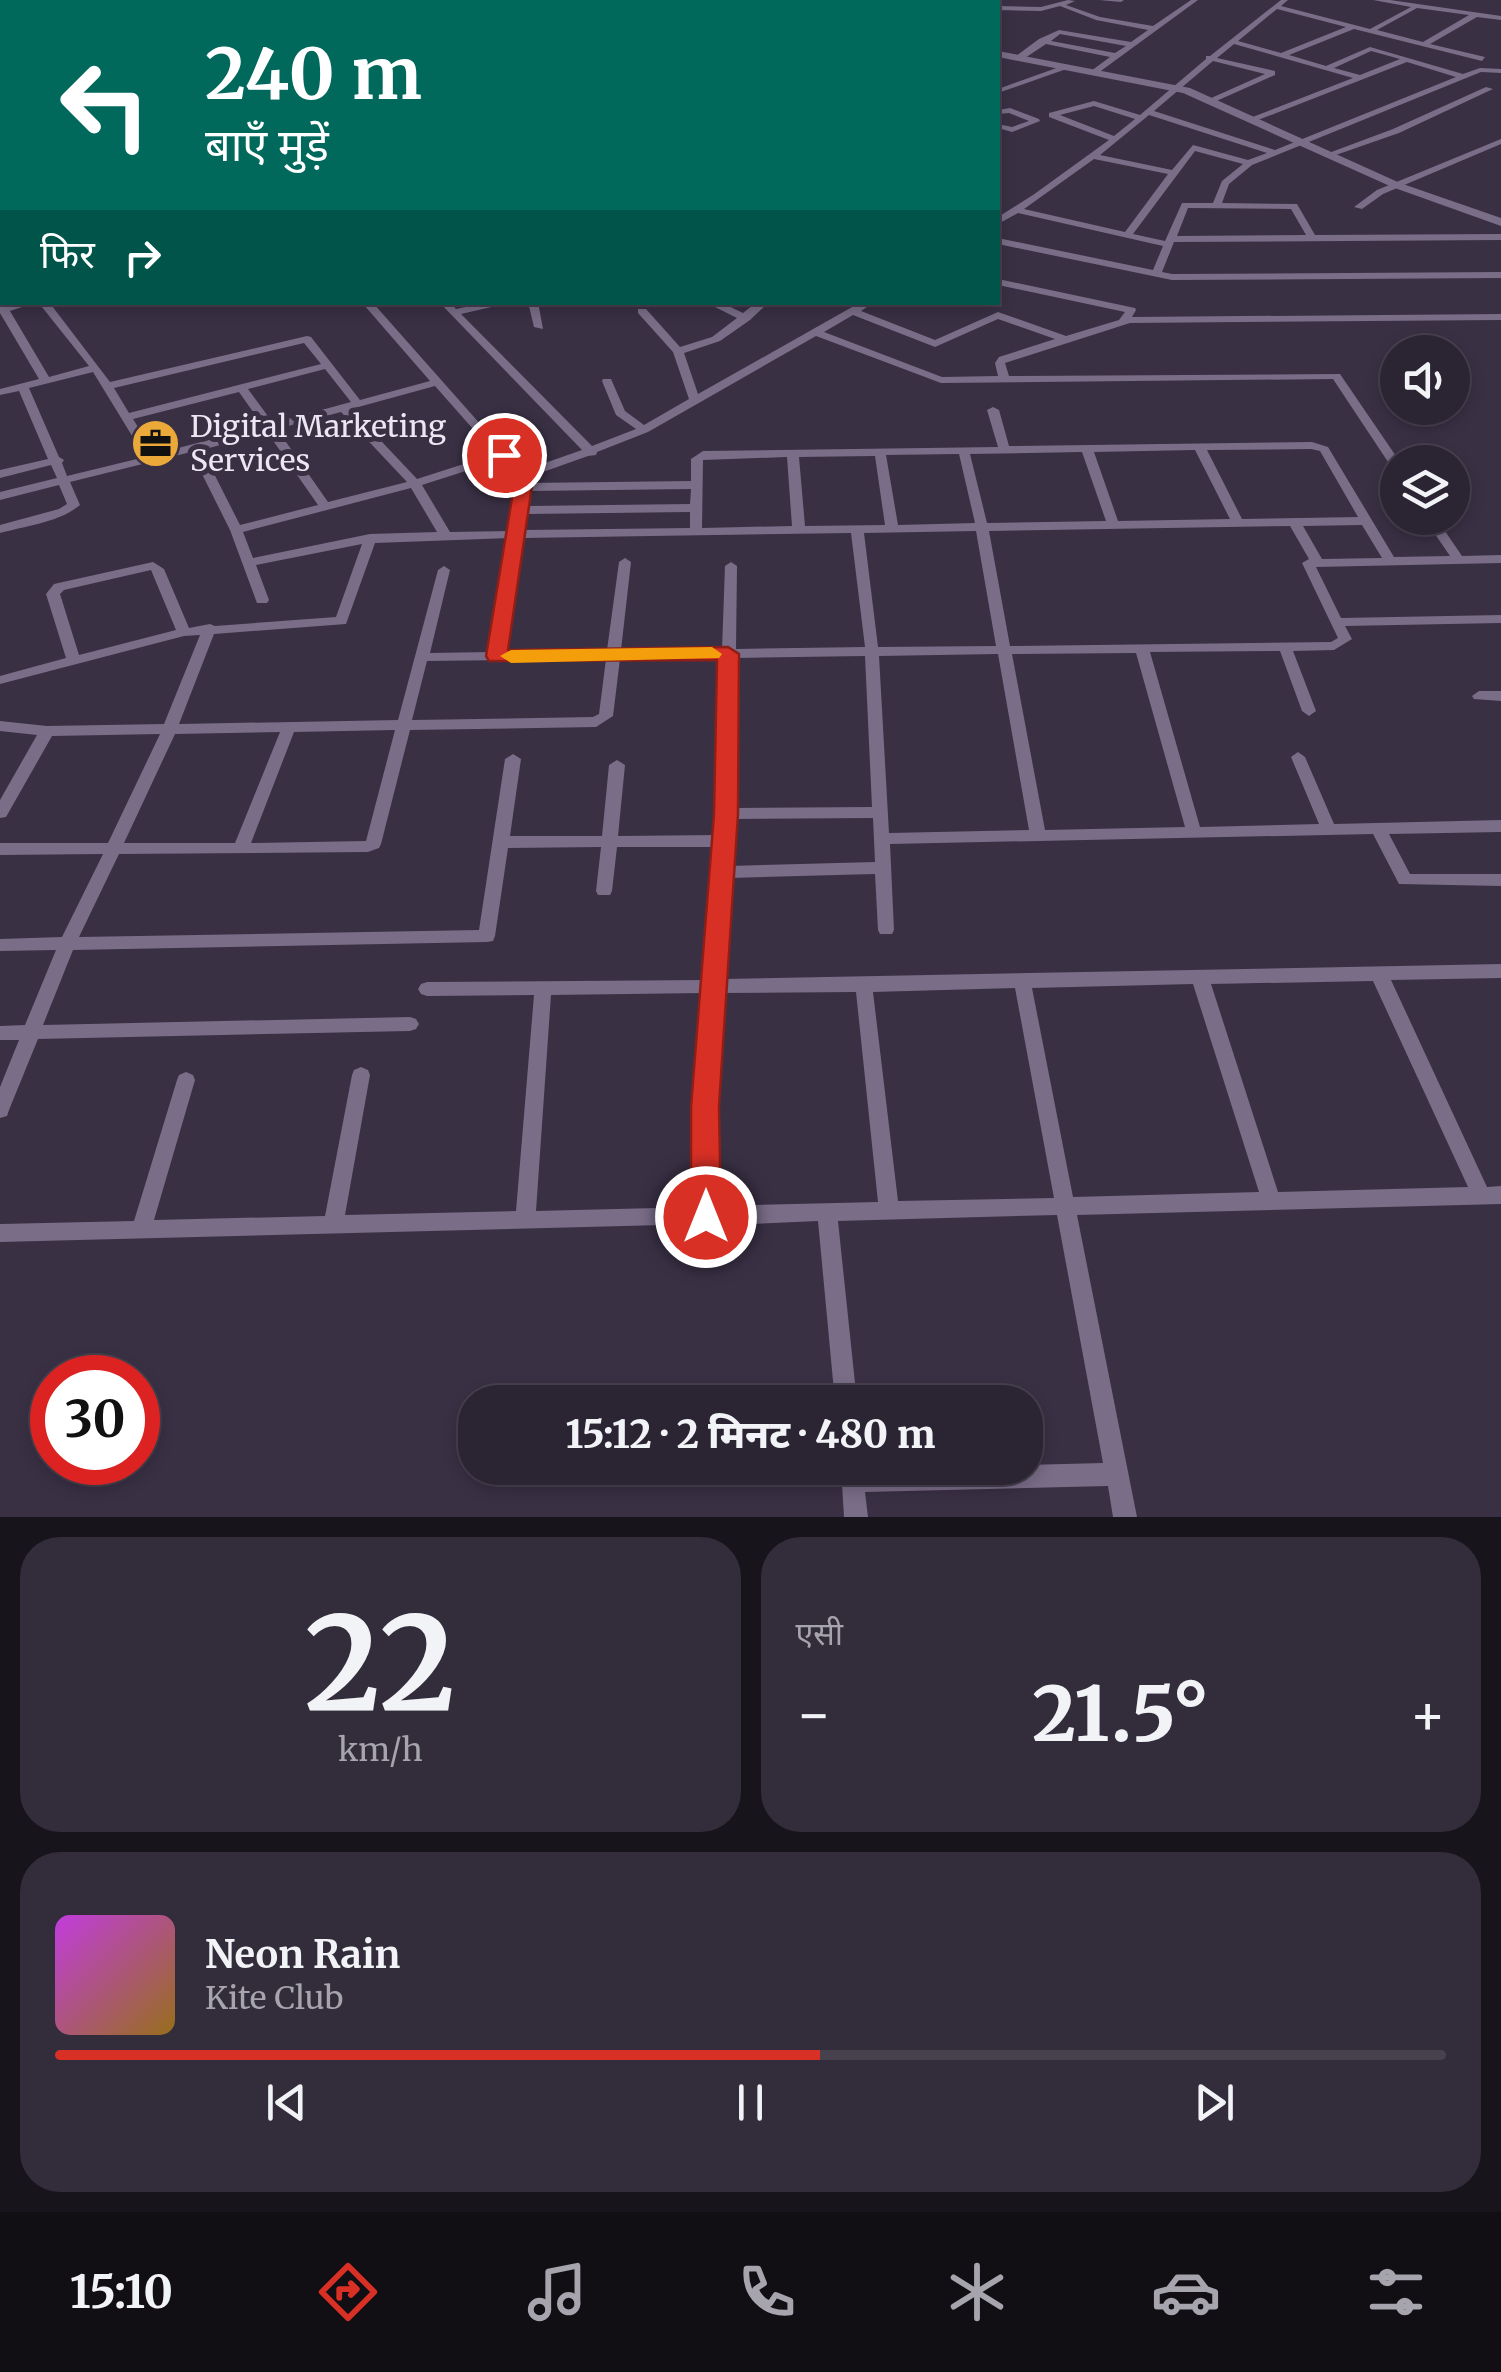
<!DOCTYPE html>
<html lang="hi">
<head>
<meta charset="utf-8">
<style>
	body { margin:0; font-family:Merriweather,"Noto Sans Devanagari",serif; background:#332c3b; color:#f1f3f6; height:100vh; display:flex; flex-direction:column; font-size:38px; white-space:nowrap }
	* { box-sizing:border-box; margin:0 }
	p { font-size:32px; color:#a6a4ac }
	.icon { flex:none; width:55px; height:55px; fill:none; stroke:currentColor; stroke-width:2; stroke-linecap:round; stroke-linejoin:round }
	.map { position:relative; height:1517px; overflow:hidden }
	.sheet { display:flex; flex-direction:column; gap:20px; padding:20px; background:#18141c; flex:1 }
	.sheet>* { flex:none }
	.banner { position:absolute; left:0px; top:0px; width:1000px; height:305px; box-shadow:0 5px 15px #0003,0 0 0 2px #47414e; background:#00695c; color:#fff; overflow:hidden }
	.fabs { position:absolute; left:1380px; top:335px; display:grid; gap:20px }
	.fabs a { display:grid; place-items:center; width:90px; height:90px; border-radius:50%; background:#2b2433; box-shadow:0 5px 15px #0003,0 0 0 2px #47414e; font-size:50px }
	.speed { position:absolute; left:30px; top:1355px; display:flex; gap:20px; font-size:50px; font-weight:700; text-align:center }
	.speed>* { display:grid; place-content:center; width:130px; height:130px; border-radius:50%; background:#2b2433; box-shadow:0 5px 15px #0003,0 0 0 2px #47414e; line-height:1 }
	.speed .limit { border:15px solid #d22; background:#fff; color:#111 }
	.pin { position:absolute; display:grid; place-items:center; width:85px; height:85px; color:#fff; margin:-42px; border:5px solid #fff; border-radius:50%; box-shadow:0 2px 10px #0007 }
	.me { position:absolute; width:110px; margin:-55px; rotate:0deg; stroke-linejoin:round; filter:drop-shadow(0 0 8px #0008) }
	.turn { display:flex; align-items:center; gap:35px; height:210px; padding:0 40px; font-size:45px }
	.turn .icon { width:130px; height:130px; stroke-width:2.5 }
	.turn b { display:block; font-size:70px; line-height:85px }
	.then { display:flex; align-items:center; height:95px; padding:0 40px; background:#0003; gap:20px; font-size:38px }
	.big { font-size:75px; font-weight:800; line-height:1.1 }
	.sheet .widget { flex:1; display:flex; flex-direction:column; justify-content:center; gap:15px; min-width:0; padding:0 35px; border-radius:40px; background:#332c3b }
	.sheet .dial { align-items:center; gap:0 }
	.dial b { font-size:130px; line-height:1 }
	.song { display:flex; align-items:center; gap:30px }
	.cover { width:120px; height:120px; border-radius:15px; background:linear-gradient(135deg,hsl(290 70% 55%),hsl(40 70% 35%)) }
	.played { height:10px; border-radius:5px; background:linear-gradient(90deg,#d93025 55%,#47414e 55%) }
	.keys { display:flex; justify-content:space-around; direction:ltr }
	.heat { display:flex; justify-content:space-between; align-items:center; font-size:55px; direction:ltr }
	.sheet .tiles { flex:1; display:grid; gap:20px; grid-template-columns:1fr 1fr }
	.widget:last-child { grid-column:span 2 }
	.trip { position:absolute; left:458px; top:1385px; width:585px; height:100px; border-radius:40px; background:#2b2433; box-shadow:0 5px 15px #0003,0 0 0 2px #47414e; font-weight:800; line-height:100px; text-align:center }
	.menu { display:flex; height:160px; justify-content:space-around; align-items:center; background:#110e14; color:#a6a4ac }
	.menu .icon { width:70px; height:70px }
	.menu .current { color:#d93025 }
	.menu b { font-size:45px; color:#f1f3f6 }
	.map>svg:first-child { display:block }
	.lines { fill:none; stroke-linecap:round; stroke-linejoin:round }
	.minor { fill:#796d87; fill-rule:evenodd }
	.tertiary { fill:#796d87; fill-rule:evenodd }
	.route { fill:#d93025; stroke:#8d1f18; stroke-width:2.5 }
	.slow { fill:#f59e0b }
	.labels { text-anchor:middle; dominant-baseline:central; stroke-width:10; stroke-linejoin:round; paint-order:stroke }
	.far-poi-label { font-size:30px; fill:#ece7f3; stroke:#393044; text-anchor:start }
</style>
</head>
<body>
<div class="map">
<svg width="1501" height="1517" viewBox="0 0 1501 1517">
	<rect width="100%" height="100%" fill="#393044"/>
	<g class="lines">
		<!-- minor -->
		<path class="minor" d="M 324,0 L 332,0 L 333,2 L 326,2 Z
			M 1068,0 L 1075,1 L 1066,5 L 1100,17 L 1153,26 L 1191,0 L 1198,0 L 1098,73 L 1091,71 L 1110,57 L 1046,44 L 1022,60 L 1016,60 L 1016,56 L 1039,39 L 1059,30 L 1131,42 L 1148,30 L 1096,20 L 1060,6 L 1041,11 L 998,10 L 998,6 L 1041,7 ZM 1060,34 L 1126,46 L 1115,53 L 1051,41 Z
			M 1099,0 L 1124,0 L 1121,2 Z
			M 1281,0 L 1288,0 L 1281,6 L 1370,29 L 1411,7 L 1373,0 L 1390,0 L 1501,16 L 1501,20 L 1477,17 L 1430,44 L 1485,57 L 1482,61 L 1354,29 L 1289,55 L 1326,66 L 1370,47 L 1463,74 L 1480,68 L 1501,69 L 1501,73 L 1481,72 L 1252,165 L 1229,184 L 1222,203 L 1297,204 L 1315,235 L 1501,234 L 1501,240 L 1174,242 L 1162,272 L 1172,274 L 1501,272 L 1501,278 L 1172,280 L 998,244 L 998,238 L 1153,270 L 1163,246 L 1018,213 L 998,224 L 998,217 L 1033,195 L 1109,140 L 1049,117 L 1049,113 L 1094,101 L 1140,115 L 1206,59 L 1206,56 L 1210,56 ZM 1417,8 L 1469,15 L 1423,42 L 1377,30 ZM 1277,9 L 1346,27 L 1281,53 L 1238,41 ZM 1234,44 L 1353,78 L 1250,118 L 1250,122 L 1253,122 L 1407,62 L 1456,77 L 1275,150 L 1154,111 L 1213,61 L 1265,74 L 1209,99 L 1209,103 L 1212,103 L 1275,75 L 1275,71 L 1217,58 ZM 1371,51 L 1400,59 L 1360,75 L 1334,68 ZM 1094,106 L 1135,119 L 1114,136 L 1060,115 ZM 1149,115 L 1267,153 L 1248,160 L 1193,145 L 1172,170 L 1100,155 ZM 1195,151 L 1243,164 L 1222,181 L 1213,203 L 1182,203 L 1165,241 L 1133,234 ZM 1094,159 L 1168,174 L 1125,232 L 1024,209 ZM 1188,208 L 1291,209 L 1306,235 L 1177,236 Z
			M 1065,65 L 1072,67 L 998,93 L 998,89 Z
			M 1486,87 L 1493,89 L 1399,133 L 1333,156 L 1326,154 L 1393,129 Z
			M 1010,108 L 1039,119 L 1040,121 L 1012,132 L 998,128 L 998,124 L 1012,127 L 1029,121 L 1009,113 L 998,114 L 998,110 Z
			M 1501,139 L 1501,144 L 1383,194 L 1362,209 L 1354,207 L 1377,190 Z
			M 2,164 L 2,170 L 0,171 L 0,165 Z
			M 2,178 L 2,184 L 0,185 L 0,179 Z
			M 0,203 L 2,203 L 2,209 L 0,209 Z
			M 2,217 L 2,223 L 0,224 L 0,218 Z
			M 998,279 L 1135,308 L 1136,310 L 1132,317 L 1501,314 L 1501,320 L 1130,323 L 1005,363 L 1009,376 L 1340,374 L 1400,462 L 1398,462 L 1398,471 L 1394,471 L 1333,379 L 941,383 L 816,336 L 648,432 L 597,452 L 596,455 L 588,456 L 526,478 L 527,483 L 691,481 L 691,459 L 703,451 L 998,447 L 987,410 L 993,407 L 999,410 L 1009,446 L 1312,442 L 1328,447 L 1394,557 L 1450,556 L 1424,518 L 1436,518 L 1462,556 L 1501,555 L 1501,563 L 1316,567 L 1341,618 L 1501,615 L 1501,623 L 1345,626 L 1352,639 L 1334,650 L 1293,651 L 1316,711 L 1309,716 L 1302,711 L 1280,651 L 1150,652 L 1200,827 L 1319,824 L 1291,757 L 1298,752 L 1305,757 L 1334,824 L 1501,820 L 1501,832 L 1389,834 L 1410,874 L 1501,874 L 1501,886 L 1399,884 L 1373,834 L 890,844 L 894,930 L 892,934 L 880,934 L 878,930 L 875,874 L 730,878 L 723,979 L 1501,964 L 1501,978 L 1391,980 L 1487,1187 L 1501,1186 L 1501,1204 L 1077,1215 L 1137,1517 L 1113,1517 L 1108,1486 L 865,1492 L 868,1517 L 844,1517 L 841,1468 L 1025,1468 L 1025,1465 L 1103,1463 L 1057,1215 L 838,1221 L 857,1402 L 835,1402 L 818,1221 L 706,1226 L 701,1224 L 0,1242 L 0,1224 L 134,1221 L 177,1080 L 179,1075 L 186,1072 L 193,1075 L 195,1080 L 154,1220 L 325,1216 L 352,1075 L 354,1070 L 361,1067 L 368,1070 L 370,1075 L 345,1215 L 516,1211 L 534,995 L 427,996 L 421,994 L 418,989 L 421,984 L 427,982 L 705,980 L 716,847 L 617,847 L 612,891 L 610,895 L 598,895 L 596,891 L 601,847 L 508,848 L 495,936 L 493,941 L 487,942 L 73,950 L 43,1025 L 410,1017 L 416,1019 L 419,1024 L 416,1029 L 410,1031 L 38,1039 L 9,1110 L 7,1116 L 0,1118 L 0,1087 L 19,1040 L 0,1040 L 0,1026 L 25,1025 L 56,950 L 0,951 L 0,939 L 62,937 L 103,854 L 0,855 L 0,843 L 108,843 L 160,734 L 52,736 L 6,817 L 0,818 L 0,800 L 37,735 L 0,731 L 0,721 L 47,726 L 164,724 L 200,635 L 184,636 L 0,684 L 0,676 L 66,658 L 46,594 L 54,584 L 153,562 L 164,569 L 189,628 L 210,624 L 215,626 L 336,617 L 362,544 L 256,565 L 269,600 L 267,603 L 257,603 L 230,530 L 191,452 L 70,482 L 80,505 C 60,522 26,526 0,533 L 0,525 L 59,509 L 67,504 L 59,485 L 0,500 L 0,492 L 57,478 L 51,465 L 0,478 L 0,470 L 48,459 L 19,391 L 0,395 L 0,389 L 39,379 L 0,313 L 0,307 L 18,302 L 37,302 L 10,311 L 49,377 L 89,366 L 38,302 L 49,302 L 110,382 L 307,336 L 311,337 L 360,400 L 430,381 L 364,305 L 373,303 L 505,452 L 509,453 L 510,457 L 522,471 L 582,450 L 439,302 L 450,302 L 456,309 L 489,302 L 513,302 L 461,314 L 592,446 L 636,429 L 616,415 L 602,381 L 603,379 L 611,379 L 625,411 L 644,425 L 689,399 L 673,352 L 638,313 L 638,309 L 646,309 L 680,347 L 712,337 L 737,318 L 705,302 L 720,302 L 743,313 L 757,302 L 769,302 L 750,320 L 720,341 L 684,353 L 698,394 L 861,302 L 874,302 L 861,311 L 935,340 L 998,312 L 1066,336 L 1119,320 L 1125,312 L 998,285 ZM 853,315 L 935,347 L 998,319 L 1055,339 L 999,357 L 995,363 L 998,376 L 942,377 L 824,332 ZM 304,343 L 321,364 L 129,413 L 114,388 ZM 325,369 L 351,402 L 273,423 L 248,389 ZM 93,372 L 145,457 L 67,476 L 62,463 L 64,460 L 59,457 L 29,388 ZM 435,386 L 495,454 L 417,479 L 351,409 ZM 239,392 L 263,426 L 155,454 L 133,419 ZM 341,412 L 407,482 L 328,502 L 277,429 ZM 267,432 L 318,505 L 240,525 L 202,450 ZM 1311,449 L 1320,451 L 1358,517 L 1242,519 L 1207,450 ZM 1195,450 L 1230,519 L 1118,521 L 1094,452 ZM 1082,452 L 1106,521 L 987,523 L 970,454 ZM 959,454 L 975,523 L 898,525 L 886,455 ZM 875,456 L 885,525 L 805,526 L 799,457 ZM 787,457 L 792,526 L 702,528 L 703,460 ZM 500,460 C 522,485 516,500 513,531 L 450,532 L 422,485 ZM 411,488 L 437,532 L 370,534 L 253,558 L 243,532 ZM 691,489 L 690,504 L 527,506 L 528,491 ZM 690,512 L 690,528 L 525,530 L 527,514 ZM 1362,525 L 1382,558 L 1322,559 L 1303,526 ZM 1290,526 L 1309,559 L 1302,563 L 1338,638 L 1331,642 L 1010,646 L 989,531 ZM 976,531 L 996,646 L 878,647 L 864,533 ZM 851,533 L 865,647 L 736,649 L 737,566 L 731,562 L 725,566 L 722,649 L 621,650 L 631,562 L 625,558 L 619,562 L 607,650 L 505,652 L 524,538 ZM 512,538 L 491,652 L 430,653 L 450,570 L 444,566 L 438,570 L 398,720 L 179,724 L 214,634 L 346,624 L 375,543 ZM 151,570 L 176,630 L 79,655 L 60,594 L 64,590 ZM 1136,653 L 1185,827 L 1045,830 L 1012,654 ZM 998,654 L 1029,830 L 889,833 L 879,656 ZM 865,656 L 872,807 L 734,808 L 736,658 ZM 722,658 L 717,835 L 618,836 L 625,765 L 617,760 L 609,765 L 602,836 L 510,836 L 521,759 L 513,754 L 505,759 L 479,930 L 79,937 L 119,854 L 368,852 L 379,848 L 381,844 L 410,730 L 596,727 L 613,716 L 620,659 ZM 606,659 L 599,714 L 593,717 L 412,720 L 427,661 ZM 395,730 L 366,841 L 251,843 L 294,732 ZM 280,732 L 235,843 L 124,843 L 175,734 ZM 873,818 L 875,862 L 730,866 L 733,819 ZM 1373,981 L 1468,1187 L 1278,1192 L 1211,984 ZM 1193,984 L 1259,1192 L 1073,1197 L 1032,988 ZM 1015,988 L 1054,1198 L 898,1201 L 873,992 ZM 856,992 L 878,1202 L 716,1206 L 714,1107 L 722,993 ZM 704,993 L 696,1107 L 696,1207 L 536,1211 L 551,995 Z
			M 528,302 L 538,302 L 543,329 L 534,327 Z
			M 1479,691 L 1501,691 L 1501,701 L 1474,699 L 1472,696 Z"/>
		<!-- tertiary -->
		<path class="tertiary" d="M 998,51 L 1190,88 L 1400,183 L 1501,218 L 1501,226 L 1392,187 L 1183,93 L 998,57 Z"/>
	</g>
	<!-- route -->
	<path class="route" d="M 504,450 L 511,451 L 532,486 L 508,650 L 728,647 L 739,654 L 738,814 L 719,1107 L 721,1217 L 716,1227 L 706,1231 L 695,1227 L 691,1217 L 691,1107 L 714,814 L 717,660 L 489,661 L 486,656 L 514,486 L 496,455 Z"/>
	<!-- slow -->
	<path class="slow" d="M 712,647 L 722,654 L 719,658 L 511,663 L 500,656 L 511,650 Z"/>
	<!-- icons -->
	<defs>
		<symbol id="office-disc" viewBox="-11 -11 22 22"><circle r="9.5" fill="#eba93a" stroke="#393044"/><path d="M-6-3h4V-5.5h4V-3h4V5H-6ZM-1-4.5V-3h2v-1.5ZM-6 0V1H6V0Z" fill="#111"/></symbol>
	</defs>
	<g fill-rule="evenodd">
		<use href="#office-disc" x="128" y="416" width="55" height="55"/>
	</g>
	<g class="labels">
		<!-- far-poi labels -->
		<g class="far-poi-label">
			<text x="190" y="426">Digital Marketing<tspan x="190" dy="34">Services</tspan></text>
		</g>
	</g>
</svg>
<div class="fabs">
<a><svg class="icon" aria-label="sound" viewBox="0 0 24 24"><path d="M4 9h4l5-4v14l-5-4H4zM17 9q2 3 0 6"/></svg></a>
<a><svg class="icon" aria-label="layers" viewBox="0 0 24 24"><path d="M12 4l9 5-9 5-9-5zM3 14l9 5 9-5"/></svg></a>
</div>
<div class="speed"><div class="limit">30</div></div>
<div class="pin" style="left:504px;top:455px;background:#d93025"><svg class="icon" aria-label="arrive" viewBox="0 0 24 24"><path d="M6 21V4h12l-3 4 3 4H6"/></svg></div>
<svg class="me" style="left:706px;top:1217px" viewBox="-20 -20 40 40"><circle r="17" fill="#d93025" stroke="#fff" stroke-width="3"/><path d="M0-11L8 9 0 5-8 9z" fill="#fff"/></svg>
<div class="trip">15:12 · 2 मिनट · 480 m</div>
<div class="banner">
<div class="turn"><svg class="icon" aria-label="left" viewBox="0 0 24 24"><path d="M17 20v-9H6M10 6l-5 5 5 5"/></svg><div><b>240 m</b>बाएँ मुड़ें</div></div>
<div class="then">फिर<svg class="icon" aria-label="right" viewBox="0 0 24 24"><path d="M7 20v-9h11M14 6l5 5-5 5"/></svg></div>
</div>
</div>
<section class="sheet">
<div class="tiles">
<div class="widget dial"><b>22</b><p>km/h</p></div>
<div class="widget"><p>एसी</p>
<div class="heat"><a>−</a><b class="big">21.5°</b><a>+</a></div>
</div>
<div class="widget">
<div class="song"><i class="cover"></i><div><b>Neon Rain</b><p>Kite Club</p></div></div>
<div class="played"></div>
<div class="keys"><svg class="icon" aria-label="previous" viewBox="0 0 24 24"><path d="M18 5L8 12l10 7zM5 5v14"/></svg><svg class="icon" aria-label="pause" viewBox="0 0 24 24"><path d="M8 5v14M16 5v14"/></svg><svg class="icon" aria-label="next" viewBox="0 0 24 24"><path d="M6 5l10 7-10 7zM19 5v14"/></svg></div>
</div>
</div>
</section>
<nav class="menu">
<b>15:10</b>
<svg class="icon current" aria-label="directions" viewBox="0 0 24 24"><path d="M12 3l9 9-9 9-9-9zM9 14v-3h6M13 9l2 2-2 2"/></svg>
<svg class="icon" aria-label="music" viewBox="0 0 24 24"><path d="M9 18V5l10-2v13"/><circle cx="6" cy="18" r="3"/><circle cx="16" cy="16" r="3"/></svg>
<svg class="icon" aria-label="phone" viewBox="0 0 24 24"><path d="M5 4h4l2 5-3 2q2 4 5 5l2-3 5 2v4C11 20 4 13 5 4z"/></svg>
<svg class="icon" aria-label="climate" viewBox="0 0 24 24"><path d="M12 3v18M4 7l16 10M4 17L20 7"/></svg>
<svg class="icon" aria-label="car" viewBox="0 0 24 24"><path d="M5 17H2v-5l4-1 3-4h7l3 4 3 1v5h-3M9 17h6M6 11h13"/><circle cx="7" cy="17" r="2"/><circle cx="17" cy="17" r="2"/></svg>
<svg class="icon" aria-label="filters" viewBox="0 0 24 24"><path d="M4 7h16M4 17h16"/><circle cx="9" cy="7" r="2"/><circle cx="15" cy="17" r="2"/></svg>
</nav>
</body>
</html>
